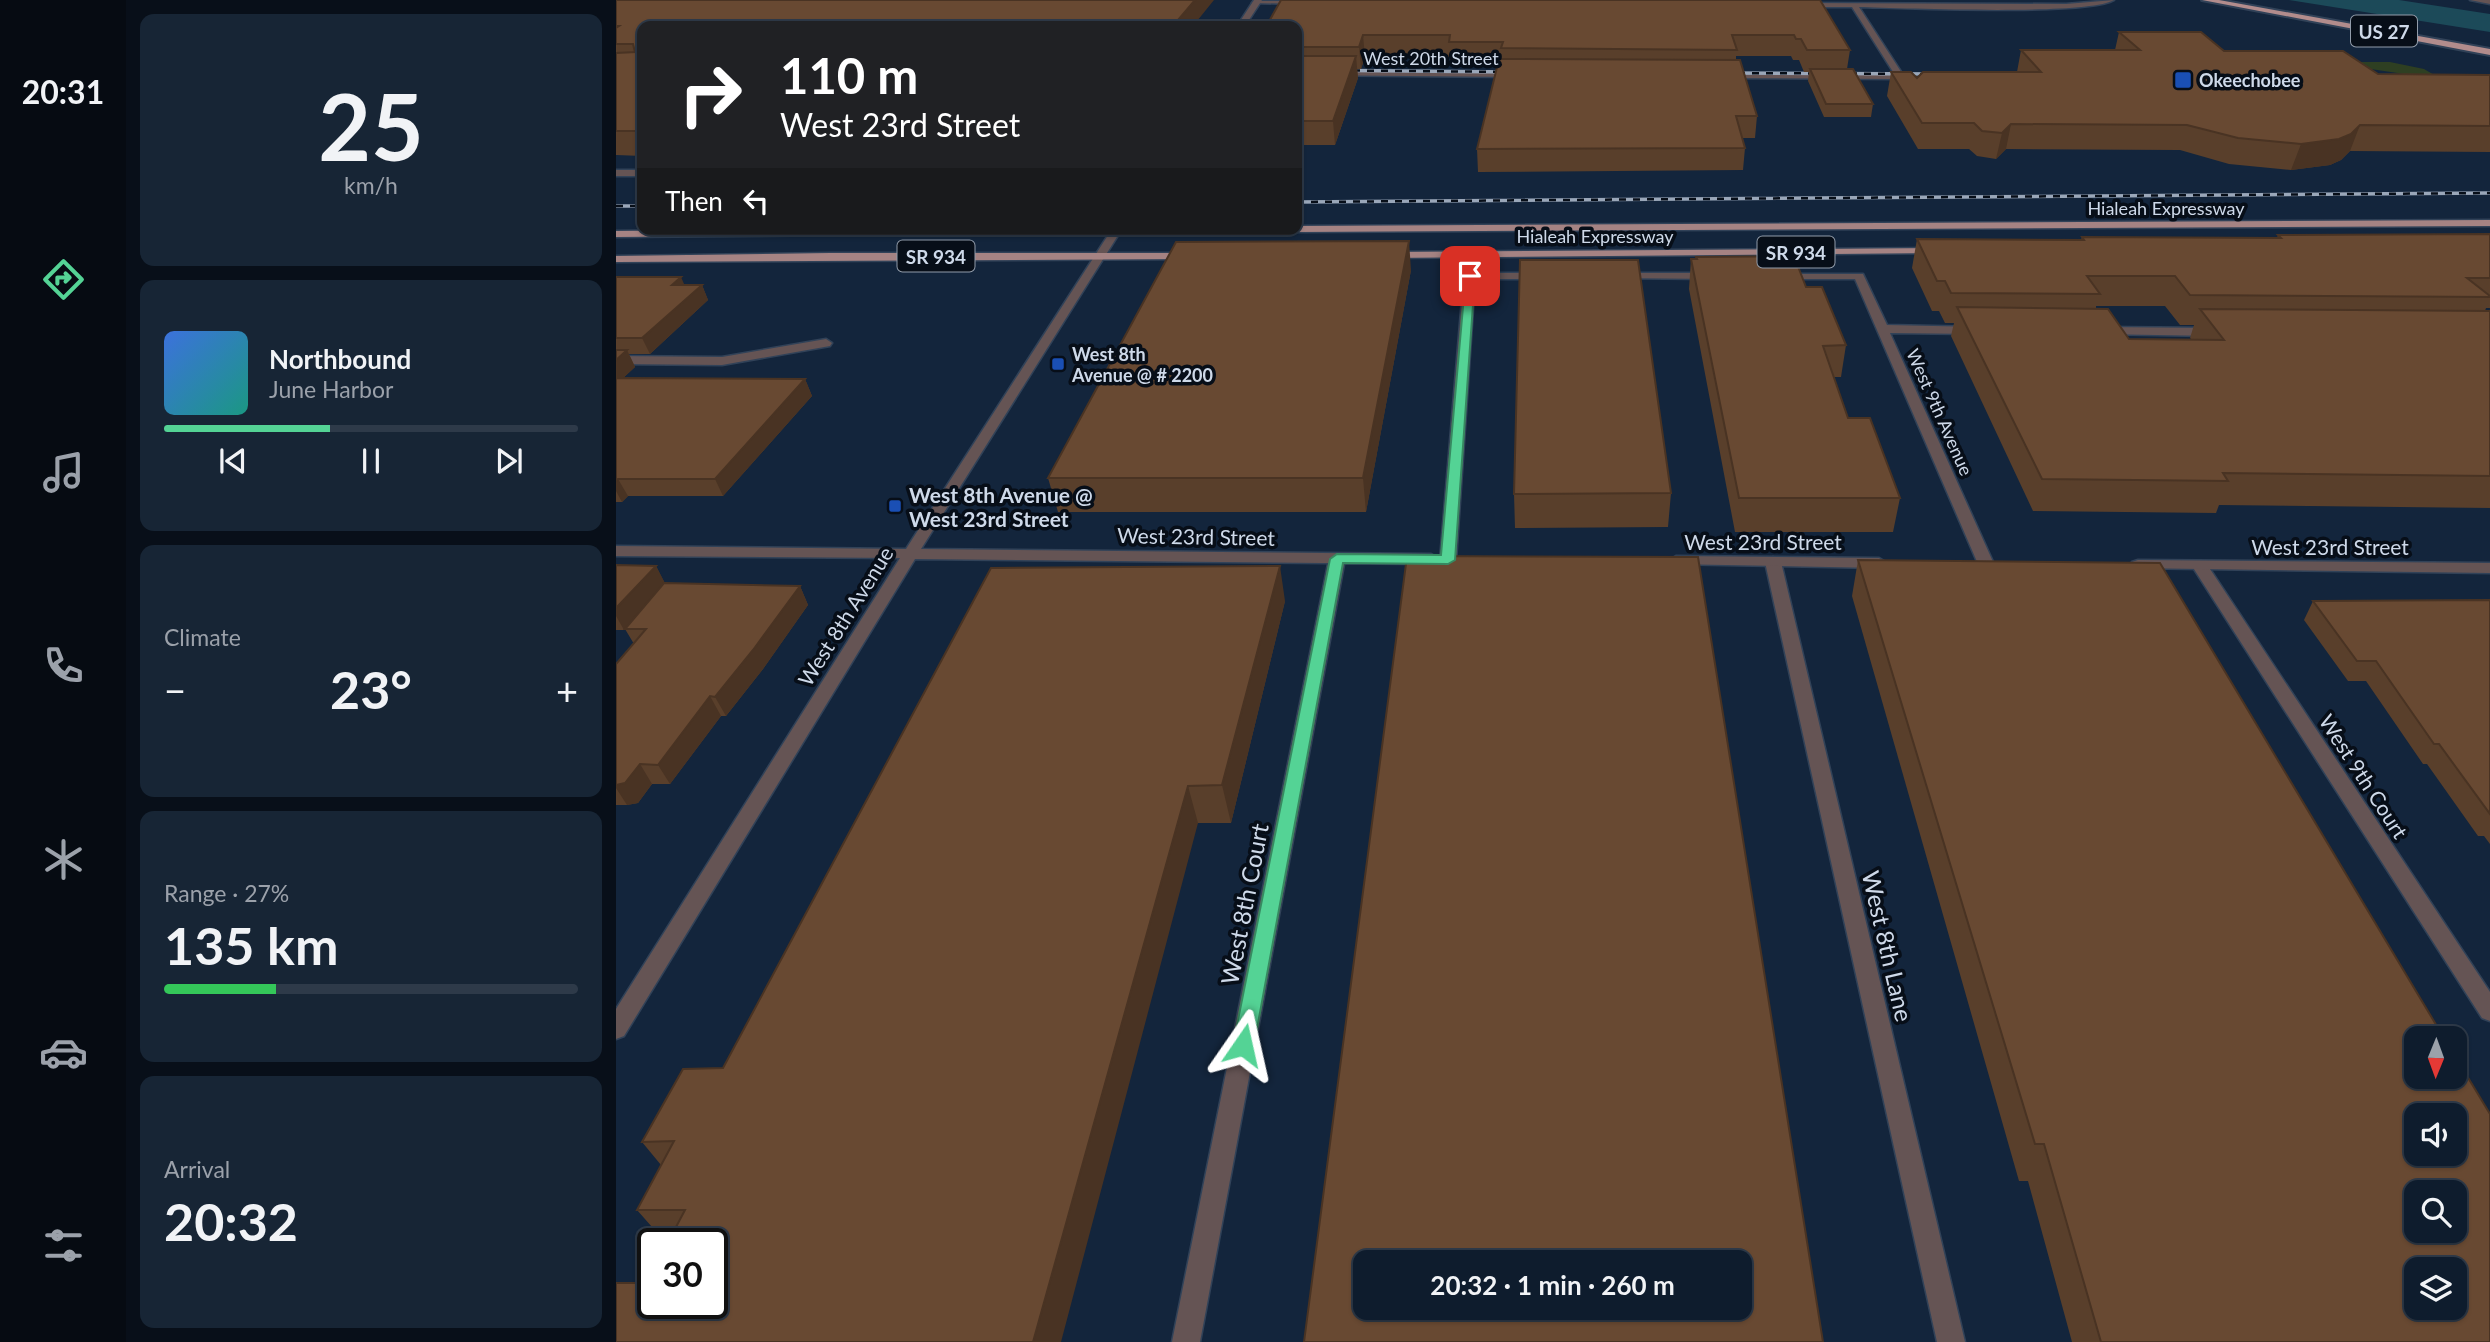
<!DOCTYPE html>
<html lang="en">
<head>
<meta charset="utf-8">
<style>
	body { margin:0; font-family:Lato,sans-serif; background:#172535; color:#f1f3f6; height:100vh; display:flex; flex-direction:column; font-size:26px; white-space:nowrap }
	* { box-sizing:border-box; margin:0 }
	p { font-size:23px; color:#9ba1aa }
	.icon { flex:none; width:38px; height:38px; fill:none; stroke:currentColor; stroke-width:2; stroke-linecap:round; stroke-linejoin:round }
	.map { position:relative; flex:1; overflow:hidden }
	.details { display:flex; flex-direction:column; gap:14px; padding:14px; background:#080f19; width:490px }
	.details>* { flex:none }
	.banner { position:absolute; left:21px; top:21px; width:665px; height:214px; border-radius:14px; box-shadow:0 2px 5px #0004,0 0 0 2px #2e3a49; background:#202124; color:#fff; overflow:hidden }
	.needle { width:46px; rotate:181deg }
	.tools { position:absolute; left:1788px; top:1026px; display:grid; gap:14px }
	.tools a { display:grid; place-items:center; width:63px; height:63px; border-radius:14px; background:#0e1c2d; box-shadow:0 2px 5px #0004,0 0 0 2px #2e3a49; font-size:35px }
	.speed { position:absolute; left:21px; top:1228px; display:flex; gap:14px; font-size:35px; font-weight:700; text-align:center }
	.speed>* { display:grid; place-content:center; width:91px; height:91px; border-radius:50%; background:#0e1c2d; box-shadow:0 2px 5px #0004,0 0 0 2px #2e3a49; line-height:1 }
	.speed .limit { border:4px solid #111; border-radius:10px; background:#fff; color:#111 }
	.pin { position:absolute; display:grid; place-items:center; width:60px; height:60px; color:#fff; margin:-30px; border-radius:14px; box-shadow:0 4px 10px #0006 }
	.me { position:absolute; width:77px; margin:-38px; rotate:11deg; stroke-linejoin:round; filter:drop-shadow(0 0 5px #0008) }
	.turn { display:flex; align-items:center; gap:24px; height:147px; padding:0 28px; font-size:32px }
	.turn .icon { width:91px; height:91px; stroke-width:2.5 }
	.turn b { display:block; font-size:49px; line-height:60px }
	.then { display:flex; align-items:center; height:66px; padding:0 28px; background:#0003; gap:14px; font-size:26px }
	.big { font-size:52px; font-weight:700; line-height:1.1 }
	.details .card { flex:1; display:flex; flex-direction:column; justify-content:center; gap:10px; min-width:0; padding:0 24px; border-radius:14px; background:#172535 }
	.details .dial { align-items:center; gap:0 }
	.dial b { font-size:91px; line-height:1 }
	.song { display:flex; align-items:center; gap:21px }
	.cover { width:84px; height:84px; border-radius:10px; background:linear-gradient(135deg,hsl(220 70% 55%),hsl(170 70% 35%)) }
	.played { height:7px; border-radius:4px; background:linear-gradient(90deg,#54d395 40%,#2e3a49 40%) }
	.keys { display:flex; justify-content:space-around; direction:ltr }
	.heat { display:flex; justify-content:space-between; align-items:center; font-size:38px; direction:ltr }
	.charge { height:10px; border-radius:5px; background:linear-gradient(90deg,#34c759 27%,#2e3a49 0) }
	.trip { position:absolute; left:737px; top:1250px; width:399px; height:70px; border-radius:14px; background:#0e1c2d; box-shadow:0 2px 5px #0004,0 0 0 2px #2e3a49; font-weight:700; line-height:70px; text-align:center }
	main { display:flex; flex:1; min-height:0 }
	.menu { display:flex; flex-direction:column; width:126px; justify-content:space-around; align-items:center; background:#060b12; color:#9ba1aa }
	.menu .icon { width:49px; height:49px }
	.menu .selected { color:#54d395 }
	.menu b { font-size:32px; color:#f1f3f6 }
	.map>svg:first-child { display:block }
	.green { fill:#2e3f22 }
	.water { fill:#1c4a59 }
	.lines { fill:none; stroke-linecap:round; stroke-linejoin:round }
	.minor-casing { stroke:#314258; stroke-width:3 }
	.tertiary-casing { stroke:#314258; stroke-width:3 }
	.primary-casing { stroke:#314258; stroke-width:3 }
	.trunk-casing { stroke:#314258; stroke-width:4 }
	.minor { fill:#655454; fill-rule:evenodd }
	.tertiary { fill:#655454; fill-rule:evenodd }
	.primary { fill:#a58383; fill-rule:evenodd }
	.trunk { fill:#b28c8c; fill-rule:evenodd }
	.rail-casing { stroke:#9aa7b9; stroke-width:3.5 }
	.rail { stroke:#070e18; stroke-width:2.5; stroke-dasharray:7; stroke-linecap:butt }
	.wall { fill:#593f2b; fill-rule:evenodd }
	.shaded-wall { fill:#493323 }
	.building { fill:#684932; stroke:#493323; stroke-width:2; fill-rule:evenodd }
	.route { fill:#54d395; stroke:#378961; stroke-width:2 }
	.transit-dot { fill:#1a4fb4; stroke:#070e18; stroke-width:2.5 }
	.labels { text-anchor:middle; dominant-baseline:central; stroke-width:7; stroke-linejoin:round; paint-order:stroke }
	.far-street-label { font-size:18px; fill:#ced9e9; stroke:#070e18 }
	.far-poi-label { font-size:18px; font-weight:bold; fill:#ced9e9; stroke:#070e18; text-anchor:start }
	.shield { fill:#070e18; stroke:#929caa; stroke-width:2 }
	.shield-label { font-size:19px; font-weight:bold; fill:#ced9e9 }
	.poi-label { font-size:21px; font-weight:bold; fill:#ced9e9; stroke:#070e18; text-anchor:start }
	.street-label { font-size:21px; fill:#ced9e9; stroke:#070e18 }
	.near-street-label { font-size:24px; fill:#ced9e9; stroke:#070e18 }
</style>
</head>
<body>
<main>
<nav class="menu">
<b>20:31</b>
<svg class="icon selected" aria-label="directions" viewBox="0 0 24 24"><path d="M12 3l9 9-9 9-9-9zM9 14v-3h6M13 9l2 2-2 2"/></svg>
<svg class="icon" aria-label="music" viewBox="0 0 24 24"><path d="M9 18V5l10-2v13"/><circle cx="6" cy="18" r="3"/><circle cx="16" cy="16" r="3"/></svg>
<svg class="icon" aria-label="phone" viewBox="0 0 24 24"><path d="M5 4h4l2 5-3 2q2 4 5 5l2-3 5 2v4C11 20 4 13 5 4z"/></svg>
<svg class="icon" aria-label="climate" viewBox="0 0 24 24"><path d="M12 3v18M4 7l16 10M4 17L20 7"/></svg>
<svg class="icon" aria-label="car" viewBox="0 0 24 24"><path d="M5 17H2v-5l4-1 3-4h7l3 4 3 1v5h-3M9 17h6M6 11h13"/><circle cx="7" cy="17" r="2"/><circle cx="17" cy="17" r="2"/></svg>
<svg class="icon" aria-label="filters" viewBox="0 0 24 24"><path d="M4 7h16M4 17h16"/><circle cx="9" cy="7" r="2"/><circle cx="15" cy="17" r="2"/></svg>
</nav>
<section class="details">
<div class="card dial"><b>25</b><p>km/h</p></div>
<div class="card">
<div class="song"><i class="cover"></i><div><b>Northbound</b><p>June Harbor</p></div></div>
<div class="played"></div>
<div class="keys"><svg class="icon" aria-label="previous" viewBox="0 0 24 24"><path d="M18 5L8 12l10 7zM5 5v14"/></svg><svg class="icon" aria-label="pause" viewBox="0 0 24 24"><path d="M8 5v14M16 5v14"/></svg><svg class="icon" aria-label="next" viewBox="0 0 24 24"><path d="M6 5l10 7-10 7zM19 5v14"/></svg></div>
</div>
<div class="card"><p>Climate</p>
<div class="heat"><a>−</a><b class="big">23°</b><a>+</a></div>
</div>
<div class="card"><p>Range · 27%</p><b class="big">135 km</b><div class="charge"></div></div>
<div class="card"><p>Arrival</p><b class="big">20:32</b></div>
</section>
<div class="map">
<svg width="1874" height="1342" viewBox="0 0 1874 1342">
	<rect width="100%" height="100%" fill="#13253c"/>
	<!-- green -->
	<path class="green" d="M 1728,62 L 1774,62 L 1808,69 L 1858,98 L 1788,74 L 1748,68 Z"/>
	<!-- water -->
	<path class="water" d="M 1673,0 L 1783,0 L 1874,14 L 1874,32 Z"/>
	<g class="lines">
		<defs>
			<path id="minor" d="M 1498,0 C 1472,16 1286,8 1243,7 L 1293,84 L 1289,86 L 1282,79 L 1106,78 L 1102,76 L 1106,74 L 1279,75 L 1236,7 L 1183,7 L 1186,3 L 1450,4 Z
				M 686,1 L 688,4 L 636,3 L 640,1 Z
				M 681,71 L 903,73 L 907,75 L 903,77 L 681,75 Z
				M 0,170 L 26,170 L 26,176 L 0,176 Z
				M 854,273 L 926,273 L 932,276 L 926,279 L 859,279 L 840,560 L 832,565 L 824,560 L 848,276 Z
				M 1003,273 L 1098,273 L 1104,276 L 1098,279 L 999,278 L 999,274 Z
				M 1160,274 L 1247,274 L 1271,325 L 1364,327 L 1366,330 L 1360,334 L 1274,333 L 1378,564 L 1376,567 L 1370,569 L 1362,564 L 1239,279 L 1164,279 L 1160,278 Z
				M 1486,327 L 1598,328 L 1604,332 L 1598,336 L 1482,334 L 1482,328 Z
				M 210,339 L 216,343 L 214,346 L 106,365 L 0,364 L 0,356 L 106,357 Z
				M 721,554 L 729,559 L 584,1342 L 556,1342 L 713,559 Z
				M 1157,557 L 1165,562 L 1349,1342 L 1321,1342 L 1149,562 Z
				M 1584,561 L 1592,566 L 1874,992 L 1874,1021 L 1866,1018 L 1576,566 Z"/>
			<path id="tertiary" d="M 638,0 L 646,0 L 629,26 L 621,26 Z
				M 1854,0 L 1874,0 L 1874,4 Z
				M 496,229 L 506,229 L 305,549 L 815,554 L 823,559 L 815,564 L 299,559 L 8,1036 L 0,1039 L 0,1009 L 284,558 L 0,556 L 0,546 L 290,549 Z
				M 1060,556 L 1263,558 L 1271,563 L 1263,568 L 1054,564 L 1052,561 Z
				M 1522,560 L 1874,563 L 1874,573 L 1516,568 L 1514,565 L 1516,562 Z"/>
			<path id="primary" d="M 1874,220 L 1874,226 L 681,232 L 676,229 L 681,229 L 681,226 Z
				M 194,229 L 627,229 L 622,232 L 0,237 L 0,231 Z
				M 1321,248 L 1326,251 L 1325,253 L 772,258 L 767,255 L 772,252 Z
				M 214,253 L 576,253 L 582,256 L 576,259 L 0,262 L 0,256 Z"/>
			<path id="trunk" d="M 1586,0 L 1603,0 L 1874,49 L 1874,55 Z"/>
		</defs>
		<!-- minor casing -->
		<use href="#minor" class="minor-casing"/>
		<!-- tertiary casing -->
		<use href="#tertiary" class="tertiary-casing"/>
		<!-- primary casing -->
		<use href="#primary" class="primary-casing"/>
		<!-- trunk casing -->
		<use href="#trunk" class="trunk-casing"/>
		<!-- minor -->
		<use href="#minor" class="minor"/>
		<!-- tertiary -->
		<use href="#tertiary" class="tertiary"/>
		<!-- primary -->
		<use href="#primary" class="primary"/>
		<!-- trunk -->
		<use href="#trunk" class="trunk"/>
		<defs>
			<path id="rail" d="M 681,70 L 898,72
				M 1108,73 L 1325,74
				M 681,202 L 1874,193
				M 0,206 L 26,206"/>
		</defs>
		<!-- rail casing -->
		<use href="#rail" class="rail-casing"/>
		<!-- rail -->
		<use href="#rail" class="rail"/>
	</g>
	<!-- wall -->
	<path class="wall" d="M 0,0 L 26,26 L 26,156 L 0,155 Z
		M 1204,0 L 1234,50 L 1231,69 L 1257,104 L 1255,117 L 1208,117 L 1192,81 L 1193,72 L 1188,72 L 1183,60 L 1177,60 L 1175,56 L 1120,56 L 1120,60 L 1141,116 L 1139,138 L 1126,138 L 1129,148 L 1127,170 L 862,172 L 861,149 L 882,63 L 834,63 L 834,57 L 749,57 L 745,69 L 741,69 L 742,78 L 719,145 L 681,145 L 681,26 L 651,26 L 651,25 Z
		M 1503,32 L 1608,51 L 1762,74 L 1874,75 L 1874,152 L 1734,151 L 1725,160 L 1714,165 L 1675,170 L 1613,164 L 1564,150 L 1390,149 L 1380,159 L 1361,156 L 1353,149 L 1302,149 L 1271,96 L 1275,72 L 1301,78 L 1401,72 L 1405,50 L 1499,50 Z
		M 1874,234 L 1874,308 L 1870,308 L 1869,311 L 1874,311 L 1874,508 L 1603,505 L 1600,513 L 1417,511 L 1335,336 L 1338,323 L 1329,323 L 1323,311 L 1316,311 L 1296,268 L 1301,239 L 1465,240 L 1466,237 L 1661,238 L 1662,235 ZM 1480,306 L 1549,306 L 1564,325 L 1578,325 L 1574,338 L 1575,339 L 1513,339 L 1480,309 Z
		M 1080,257 L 1190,287 L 1230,345 L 1225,377 L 1218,377 L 1232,418 L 1284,498 L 1277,532 L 1119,532 L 1073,289 L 1075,259 L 1080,259 Z
		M 795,270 L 750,512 L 442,512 L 432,478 Z
		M 0,277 L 68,285 L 86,285 L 92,300 L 34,354 L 13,354 L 19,367 L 7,378 L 189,379 L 196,396 L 107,496 L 12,496 L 6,502 L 0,502 Z
		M 1055,493 L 1052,527 L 899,528 L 898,494 Z
		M 1242,560 L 1874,1342 L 1456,1342 L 1412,1181 L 1403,1181 L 1236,596 Z
		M 0,565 L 40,566 L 49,584 L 184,586 L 192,605 L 147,669 L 110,716 L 105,716 L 54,784 L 36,784 L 22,803 L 11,805 L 0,805 L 0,664 L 18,644 L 9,629 L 8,630 L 0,630 Z
		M 1874,600 L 1874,844 L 1868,836 L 1862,836 L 1811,764 L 1807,764 L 1750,681 L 1732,681 L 1688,620 L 1697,601 Z
		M 669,601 L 615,823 L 582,823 L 31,1283 L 51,1244 L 21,1210 L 45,1165 L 26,1142 L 107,1068 Z"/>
	<!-- shaded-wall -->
	<path class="shaded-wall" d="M 579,0 L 598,0 L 577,26 L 557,26 Z
		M 747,35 L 749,57 L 745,69 L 743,47 Z
		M 740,56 L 742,78 L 719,145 L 717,121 Z
		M 1395,124 L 1390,149 L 1380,159 L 1386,133 Z
		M 1744,125 L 1734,151 L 1725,160 L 1714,165 L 1675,170 L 1685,144 Z
		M 793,241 L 795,270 L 750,512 L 747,478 Z
		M 65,277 L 72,293 L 56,285 Z
		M 86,285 L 92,300 L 34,354 L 26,338 Z
		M 11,350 L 19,367 L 4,381 L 0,392 L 0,360 Z
		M 189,379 L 196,396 L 107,496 L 99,479 Z
		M 2,479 L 12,496 L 6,502 L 0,491 L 0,481 Z
		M 40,566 L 50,585 L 8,630 L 0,616 L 0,608 Z
		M 664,566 L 669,601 L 615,823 L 606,785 Z
		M 184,586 L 192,605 L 147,669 L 110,716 L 99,697 Z
		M 94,696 L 105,716 L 54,784 L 42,765 Z
		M 24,764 L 36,784 L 22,803 L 11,805 L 0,788 L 0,785 Z
		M 572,786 L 582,823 L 445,1342 L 417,1342 Z"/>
	<!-- building -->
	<path class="building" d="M 0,0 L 579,0 L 557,26 L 26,26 L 26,131 L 0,131 L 0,53 L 19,52 L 17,44 L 0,44 L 0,28 L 3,26 L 0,26 Z
		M 665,0 L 1204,0 L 1234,50 L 1191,50 L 1185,39 L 1180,39 L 1178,35 L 1116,35 L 1121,50 L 885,48 L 887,42 L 833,42 L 834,35 L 747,35 L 743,47 L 681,47 L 681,26 L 668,26 L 669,25 L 651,25 Z
		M 1503,32 L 1585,32 L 1608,51 L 1727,51 L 1762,74 L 1874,75 L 1874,126 L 1744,125 L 1735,134 L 1723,139 L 1685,144 L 1622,138 L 1571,125 L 1395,124 L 1386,133 L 1366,131 L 1358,123 L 1306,123 L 1275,72 L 1295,72 L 1301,78 L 1307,72 L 1425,72 L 1405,50 L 1524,50 Z
		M 681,56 L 740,56 L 717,121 L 681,121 Z
		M 883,59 L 1124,60 L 1141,116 L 1120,116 L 1129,148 L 861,149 Z
		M 1194,69 L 1237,69 L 1257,104 L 1210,104 Z
		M 1874,234 L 1874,278 L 1851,278 L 1874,296 L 1874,297 L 1574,295 L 1559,276 L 1471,276 L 1484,294 L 1335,293 L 1329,281 L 1321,281 L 1301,239 L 1468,240 L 1466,237 L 1665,238 L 1662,235 Z
		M 793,241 L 747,478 L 432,478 L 560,242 Z
		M 1178,256 L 1190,287 L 1206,287 L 1230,345 L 1207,346 L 1232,418 L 1254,418 L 1284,498 L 1123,498 L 1075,259 L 1081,259 L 1080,257 Z
		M 904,260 L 1022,260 L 1055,493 L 898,494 Z
		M 0,277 L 65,277 L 56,285 L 86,285 L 26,338 L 0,338 Z
		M 1341,307 L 1492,309 L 1513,339 L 1608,340 L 1584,309 L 1874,311 L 1874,476 L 1607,473 L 1612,481 L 1426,479 Z
		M 0,350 L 11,350 L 0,360 Z
		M 0,378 L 189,379 L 99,479 L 2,479 L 0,481 Z
		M 791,556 L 1082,557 L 1207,1342 L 688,1342 ZM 749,1262 L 1124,1262 L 1124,1307 L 749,1307 Z
		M 1242,560 L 1544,563 L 1828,1038 L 1801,1038 L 1801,1076 L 1839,1076 L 1839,1056 L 1874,1114 L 1874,1342 L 1485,1342 L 1428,1144 L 1419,1144 ZM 1801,1115 L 1839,1115 L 1839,1153 L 1801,1153 ZM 1801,1192 L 1839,1192 L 1839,1230 L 1801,1230 ZM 1801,1269 L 1839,1269 L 1839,1307 L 1801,1307 Z
		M 0,565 L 40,566 L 0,608 Z
		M 664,566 L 606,785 L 572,786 L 417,1342 L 0,1342 L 0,1283 L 31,1283 L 37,1272 L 37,1304 L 96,1304 L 96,1244 L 51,1244 L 69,1210 L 21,1210 L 58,1141 L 26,1142 L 67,1069 L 107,1068 L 375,568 Z
		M 48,583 L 184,586 L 137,650 L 99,697 L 94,696 L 42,765 L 24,764 L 9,783 L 0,785 L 0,664 L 30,629 L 9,629 Z
		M 1874,600 L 1874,814 L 1823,744 L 1818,744 L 1760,661 L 1741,661 L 1697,601 Z"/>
	<!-- route -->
	<path class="route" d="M 850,273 L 859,276 L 839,560 L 832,564 L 727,563 L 638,1045 L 635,1051 L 627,1054 L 620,1051 L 617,1045 L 714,559 L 721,554 L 825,555 Z"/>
	<!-- markers -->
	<g class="transit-dot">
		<rect x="1558" y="71" width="18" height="18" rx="3.5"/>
		<rect x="435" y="357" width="14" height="14" rx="3.5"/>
		<rect x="272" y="499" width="14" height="14" rx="3.5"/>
	</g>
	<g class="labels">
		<!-- far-street labels -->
		<g class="far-street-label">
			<text x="815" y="58">West 20th Street</text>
			<text x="1550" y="208">Hialeah Expressway</text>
			<text x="979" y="236">Hialeah Expressway</text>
			<text transform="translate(1324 412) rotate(66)">West 9th Avenue</text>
		</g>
		<!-- far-poi labels -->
		<g class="far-poi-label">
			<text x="1583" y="80">Okeechobee</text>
			<text x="456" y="354">West 8th<tspan x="456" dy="21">Avenue @ # 2200</tspan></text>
		</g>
		<!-- shield labels -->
		<g class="shield">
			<rect x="1735" y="15.5" width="66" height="31" rx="5"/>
			<rect x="1141.5" y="236.5" width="77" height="31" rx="5"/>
			<rect x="281.5" y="240.5" width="77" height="31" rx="5"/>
		</g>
		<g class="shield-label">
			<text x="1768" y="31">US 27</text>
			<text x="1180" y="252">SR 934</text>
			<text x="320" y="256">SR 934</text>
		</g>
		<!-- poi labels -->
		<g class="poi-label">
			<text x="293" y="494">West 8th Avenue @<tspan x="293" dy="24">West 23rd Street</tspan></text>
		</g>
		<!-- street labels -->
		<g class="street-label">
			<text transform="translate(580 536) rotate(1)">West 23rd Street</text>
			<text x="1147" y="541">West 23rd Street</text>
			<text x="1714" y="546">West 23rd Street</text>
			<text transform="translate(229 616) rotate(-58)">West 8th Avenue</text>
			<text transform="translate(1748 776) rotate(57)">West 9th Court</text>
		</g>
		<!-- near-street labels -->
		<g class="near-street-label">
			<text transform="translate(628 904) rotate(-79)">West 8th Court</text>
			<text transform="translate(1272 946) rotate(77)">West 8th Lane</text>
		</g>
	</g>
</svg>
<div class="tools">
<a><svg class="needle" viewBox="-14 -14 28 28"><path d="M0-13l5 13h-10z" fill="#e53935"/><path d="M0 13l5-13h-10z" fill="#9ba1aa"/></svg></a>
<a><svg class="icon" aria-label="sound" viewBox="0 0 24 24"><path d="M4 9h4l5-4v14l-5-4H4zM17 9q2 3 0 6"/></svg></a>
<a><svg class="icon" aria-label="search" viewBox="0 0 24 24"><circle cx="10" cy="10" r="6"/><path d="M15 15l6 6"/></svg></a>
<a><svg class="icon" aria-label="layers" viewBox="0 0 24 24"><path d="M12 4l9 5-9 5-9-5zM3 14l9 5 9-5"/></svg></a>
</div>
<div class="speed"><div class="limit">30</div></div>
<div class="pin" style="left:854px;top:276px;background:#d93025"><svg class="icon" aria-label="arrive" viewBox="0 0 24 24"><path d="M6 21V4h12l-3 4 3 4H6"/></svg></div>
<svg class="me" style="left:627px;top:1045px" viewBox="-20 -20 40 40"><path d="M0-17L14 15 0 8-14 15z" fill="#54d395" stroke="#fff" stroke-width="4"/></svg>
<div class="trip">20:32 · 1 min · 260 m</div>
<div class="banner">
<div class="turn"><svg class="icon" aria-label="right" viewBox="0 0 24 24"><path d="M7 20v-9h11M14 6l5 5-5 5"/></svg><div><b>110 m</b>West 23rd Street</div></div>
<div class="then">Then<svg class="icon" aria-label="left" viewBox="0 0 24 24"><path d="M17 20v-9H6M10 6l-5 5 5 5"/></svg></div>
</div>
</div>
</main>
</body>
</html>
